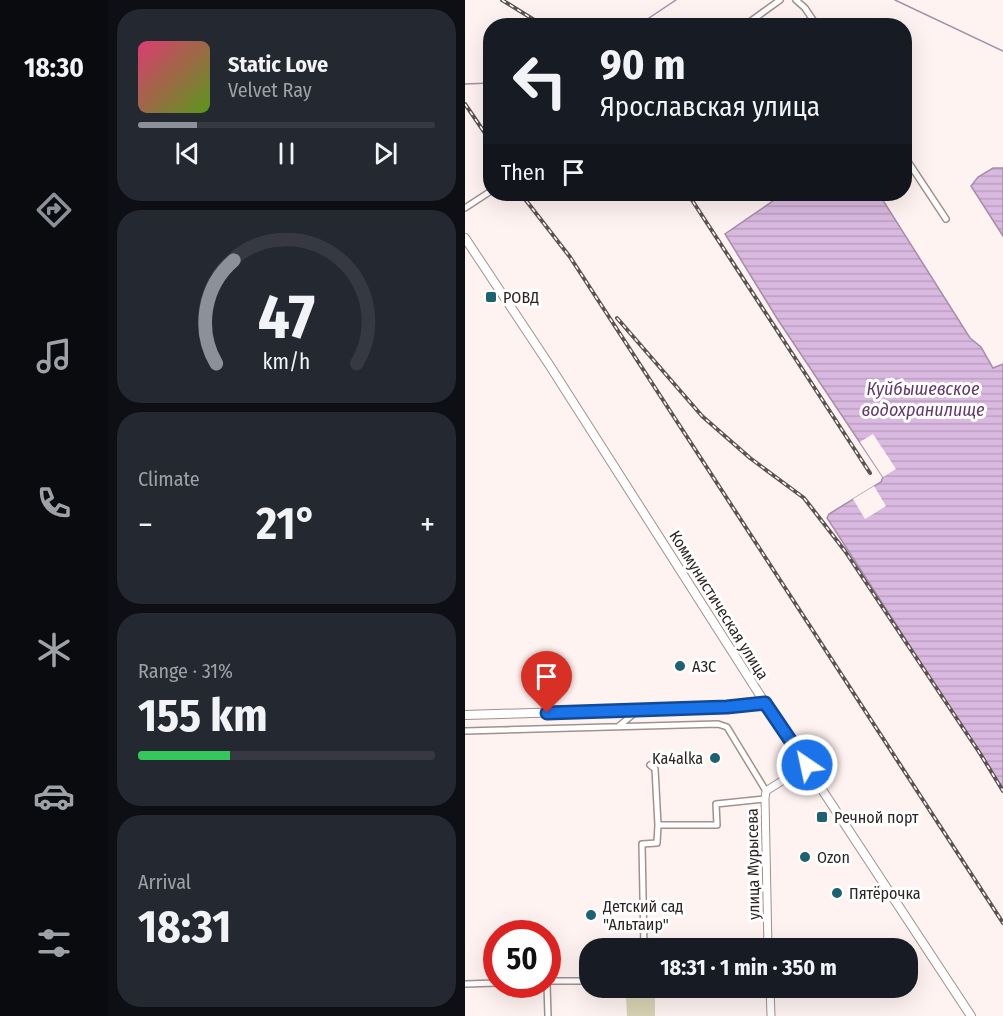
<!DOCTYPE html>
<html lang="en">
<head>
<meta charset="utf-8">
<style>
	body { margin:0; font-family:"Fira Sans Condensed",sans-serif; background:#242831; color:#f1f3f6; height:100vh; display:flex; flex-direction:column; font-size:22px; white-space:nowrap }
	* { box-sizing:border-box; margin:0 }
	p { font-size:20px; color:#9ea1a6 }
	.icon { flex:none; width:33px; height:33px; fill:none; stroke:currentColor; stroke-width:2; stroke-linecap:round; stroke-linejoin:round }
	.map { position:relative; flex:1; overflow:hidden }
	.sheet { display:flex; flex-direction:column; gap:9px; padding:9px; background:#0d0f14; width:357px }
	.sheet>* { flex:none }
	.banner { position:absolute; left:18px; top:18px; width:429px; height:183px; border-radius:24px; box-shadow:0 6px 24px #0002; background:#171b24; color:#f1f3f6; overflow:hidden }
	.speed { position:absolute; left:18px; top:920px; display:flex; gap:12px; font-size:30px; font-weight:700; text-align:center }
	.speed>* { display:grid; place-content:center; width:78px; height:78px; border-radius:50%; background:#171b24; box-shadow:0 6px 24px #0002; line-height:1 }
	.speed .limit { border:9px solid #d22; background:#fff; color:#111 }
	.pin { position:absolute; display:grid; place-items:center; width:51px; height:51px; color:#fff; margin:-62px -26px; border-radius:50% 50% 50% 0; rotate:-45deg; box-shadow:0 0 6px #0007 }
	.pin .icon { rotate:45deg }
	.me { position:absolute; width:66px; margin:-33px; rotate:326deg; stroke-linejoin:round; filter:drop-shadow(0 0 4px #0008) }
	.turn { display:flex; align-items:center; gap:21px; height:126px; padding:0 18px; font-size:27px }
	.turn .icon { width:78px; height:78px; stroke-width:2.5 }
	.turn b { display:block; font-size:42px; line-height:51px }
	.then { display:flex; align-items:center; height:57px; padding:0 18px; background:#0003; gap:12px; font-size:22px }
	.big { font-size:45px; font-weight:700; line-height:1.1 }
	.sheet .tile { flex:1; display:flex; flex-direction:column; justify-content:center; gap:9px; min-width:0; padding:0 21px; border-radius:24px; background:#242831 }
	.sheet .dial { align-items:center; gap:0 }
	.dial svg { height:156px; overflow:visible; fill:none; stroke:#363941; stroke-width:7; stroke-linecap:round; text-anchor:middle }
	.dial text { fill:#f1f3f6; stroke:none }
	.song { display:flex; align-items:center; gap:18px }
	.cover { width:72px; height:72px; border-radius:9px; background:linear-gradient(135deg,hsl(340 70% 55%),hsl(90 70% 35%)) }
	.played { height:6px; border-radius:3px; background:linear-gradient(90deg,#8c9099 20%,#363941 20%) }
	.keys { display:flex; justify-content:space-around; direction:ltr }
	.heat { display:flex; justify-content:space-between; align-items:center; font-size:33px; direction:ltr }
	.charge { height:9px; border-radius:4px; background:linear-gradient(90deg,#34c759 31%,#363941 0) }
	.trip { position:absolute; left:114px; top:938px; width:339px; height:60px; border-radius:24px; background:#171b24; box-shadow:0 6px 24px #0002; font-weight:700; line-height:60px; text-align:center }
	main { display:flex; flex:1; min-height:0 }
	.dock { display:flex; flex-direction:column; width:108px; justify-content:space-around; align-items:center; background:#090b0e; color:#9ea1a6 }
	.dock .icon { width:42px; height:42px }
	.dock .active { color:#8c9099 }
	.dock b { font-size:27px; color:#f1f3f6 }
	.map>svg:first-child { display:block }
	.grass { fill:#d9d3b4 }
	.water { fill:url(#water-rules); stroke:#a68da8; stroke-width:1.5 }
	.pier { fill:#fff3f1 }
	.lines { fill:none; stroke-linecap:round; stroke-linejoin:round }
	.stream { stroke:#a68da8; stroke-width:1.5 }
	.minor-casing { stroke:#a2908d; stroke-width:8 }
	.tertiary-casing { stroke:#a2908d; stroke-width:9 }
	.secondary-casing { stroke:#a2908d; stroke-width:10 }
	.minor { stroke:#fff; stroke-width:5 }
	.tertiary { stroke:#fff; stroke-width:7 }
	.secondary { stroke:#fff; stroke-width:8 }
	.rail-casing { stroke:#5b5352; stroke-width:4 }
	.rail { stroke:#fff; stroke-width:1.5; stroke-dasharray:4.5; stroke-linecap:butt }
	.route-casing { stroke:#114b97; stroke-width:15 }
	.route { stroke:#1a73e8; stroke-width:10 }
	.poi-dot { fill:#1c6272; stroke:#fff; stroke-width:2 }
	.labels { text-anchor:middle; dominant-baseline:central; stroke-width:6; stroke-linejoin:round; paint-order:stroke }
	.poi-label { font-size:16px; fill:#2c2524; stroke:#fff; text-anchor:start }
	.street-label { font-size:16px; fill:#2c2524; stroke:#fff }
	.water-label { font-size:18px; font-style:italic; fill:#62386a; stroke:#fff }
</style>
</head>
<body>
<main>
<nav class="dock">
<b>18:30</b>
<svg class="icon active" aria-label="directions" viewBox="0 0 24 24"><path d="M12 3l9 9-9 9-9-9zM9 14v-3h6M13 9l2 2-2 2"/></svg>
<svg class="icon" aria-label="music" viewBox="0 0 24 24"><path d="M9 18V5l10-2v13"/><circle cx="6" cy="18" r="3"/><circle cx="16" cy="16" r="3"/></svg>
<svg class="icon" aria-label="phone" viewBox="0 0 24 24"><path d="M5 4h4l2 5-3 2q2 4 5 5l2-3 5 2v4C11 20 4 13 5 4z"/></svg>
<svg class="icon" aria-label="climate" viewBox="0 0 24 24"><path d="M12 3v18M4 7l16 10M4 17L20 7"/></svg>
<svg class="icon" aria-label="car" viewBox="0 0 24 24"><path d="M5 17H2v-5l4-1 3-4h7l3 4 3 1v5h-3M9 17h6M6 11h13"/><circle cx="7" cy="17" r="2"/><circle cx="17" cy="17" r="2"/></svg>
<svg class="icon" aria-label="filters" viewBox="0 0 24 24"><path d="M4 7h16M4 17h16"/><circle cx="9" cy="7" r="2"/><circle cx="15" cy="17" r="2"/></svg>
</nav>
<section class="sheet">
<div class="tile">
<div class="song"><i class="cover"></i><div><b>Static Love</b><p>Velvet Ray</p></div></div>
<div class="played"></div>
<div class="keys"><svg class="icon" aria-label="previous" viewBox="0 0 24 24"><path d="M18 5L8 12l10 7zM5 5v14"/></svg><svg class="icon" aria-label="pause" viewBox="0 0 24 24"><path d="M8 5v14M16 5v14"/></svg><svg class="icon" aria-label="next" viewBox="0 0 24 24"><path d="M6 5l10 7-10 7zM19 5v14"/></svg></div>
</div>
<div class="tile dial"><svg viewBox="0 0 100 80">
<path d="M14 69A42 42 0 1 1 86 69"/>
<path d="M14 69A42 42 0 0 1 23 16" stroke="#8c9099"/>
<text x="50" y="56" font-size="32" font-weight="700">47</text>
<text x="50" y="72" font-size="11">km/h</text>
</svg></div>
<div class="tile"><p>Climate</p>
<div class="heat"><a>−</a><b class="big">21°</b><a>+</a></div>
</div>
<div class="tile"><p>Range · 31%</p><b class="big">155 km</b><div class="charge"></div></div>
<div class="tile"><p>Arrival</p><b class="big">18:31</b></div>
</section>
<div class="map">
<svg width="538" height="1016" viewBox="0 0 538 1016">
	<defs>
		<pattern id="water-rules" width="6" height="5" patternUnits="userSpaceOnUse" patternTransform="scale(1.5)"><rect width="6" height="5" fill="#dab9e1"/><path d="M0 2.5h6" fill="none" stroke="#bb9fc1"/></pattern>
	</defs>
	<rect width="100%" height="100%" fill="#fff3f1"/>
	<!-- grass -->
	<path class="grass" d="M 190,996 L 190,1016 L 162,1016 L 161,997 Z"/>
	<!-- water -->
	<path class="water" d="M 528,168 L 538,168 L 538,236 L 506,186 L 513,177 Z
		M 318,194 L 414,194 L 505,338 L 516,347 L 528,368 L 538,364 L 538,789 L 362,518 L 364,514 L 416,482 L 418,477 L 313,320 L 260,234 Z"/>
	<!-- pier -->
	<path class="pier" d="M 408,434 L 431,469 L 418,477 L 395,442 Z
		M 409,486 L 421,506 L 400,519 L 388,499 Z"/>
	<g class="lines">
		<!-- stream -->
		<path class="stream" d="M 430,0 L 538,51
			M 172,26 L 211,0
			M 0,84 L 26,83"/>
		<defs>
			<path id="minor" d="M 331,0 L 340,8 L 352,26
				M 279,26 L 315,0
				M 440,157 L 481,219
				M 0,208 L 26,191
				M 154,726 L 172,711
				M 0,731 L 253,724 L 262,727 L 301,791
				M 185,765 L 190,769 L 193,825
				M 179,948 L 177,844 L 192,843 L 193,825 L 252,825 L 251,804 L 300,799
				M 82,981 L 124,981
				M 0,984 L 32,983
				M 82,984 L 83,1016"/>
			<path id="tertiary" d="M 303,948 L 300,799 L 301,791 L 342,765
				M 305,987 L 306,1016"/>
			<path id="secondary" d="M 0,238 L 85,366 L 300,703 L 506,1016
				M 0,715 L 262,707 L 300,703"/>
		</defs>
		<!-- minor casing -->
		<use href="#minor" class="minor-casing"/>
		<!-- tertiary casing -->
		<use href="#tertiary" class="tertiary-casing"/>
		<!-- secondary casing -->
		<use href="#secondary" class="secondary-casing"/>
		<!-- minor -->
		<use href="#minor" class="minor"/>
		<!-- tertiary -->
		<use href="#tertiary" class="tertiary"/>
		<!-- secondary -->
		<use href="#secondary" class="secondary"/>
		<defs>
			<path id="rail" d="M 37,0 L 79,26
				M 0,104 L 26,142
				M 56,194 L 105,257 L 538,923
				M 223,194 L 405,473
				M 152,318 L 237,416 L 285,458 L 339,498 L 380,551 L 516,755 L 538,791"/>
		</defs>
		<!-- rail casing -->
		<use href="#rail" class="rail-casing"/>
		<!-- rail -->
		<use href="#rail" class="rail"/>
	</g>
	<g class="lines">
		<defs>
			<path id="route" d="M 82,713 L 262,707 L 300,703 L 342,765"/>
		</defs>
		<!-- route casing -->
		<use href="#route" class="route-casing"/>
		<!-- route -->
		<use href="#route" class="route"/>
	</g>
	<!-- markers -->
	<g class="poi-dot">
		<rect x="20" y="291" width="12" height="12" rx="3"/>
		<circle cx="215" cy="666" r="6"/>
		<circle cx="250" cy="758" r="6"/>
		<rect x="351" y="811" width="12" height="12" rx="3"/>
		<circle cx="340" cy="857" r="6"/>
		<circle cx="372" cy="893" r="6"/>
		<circle cx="126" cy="915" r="6"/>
	</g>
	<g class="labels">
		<!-- poi labels -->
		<g class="poi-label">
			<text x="38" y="297">РОВД</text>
			<text x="227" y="666">АЗС</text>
			<text x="238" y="758" text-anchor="end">Ka4alka</text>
			<text x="369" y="817">Речной порт</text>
			<text x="352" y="857">Ozon</text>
			<text x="384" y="893">Пятёрочка</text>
			<text x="138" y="906">Детский сад<tspan x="138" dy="18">"Альтаир"</tspan></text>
		</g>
		<!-- street labels -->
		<g class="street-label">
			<text transform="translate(254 605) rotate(58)">Коммунистическая улица</text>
			<text transform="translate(288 864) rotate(-91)">улица Мурысева</text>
		</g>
		<!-- water labels -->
		<g class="water-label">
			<text x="458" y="389">Куйбышевское<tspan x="458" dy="21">водохранилище</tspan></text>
		</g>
	</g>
</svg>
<div class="speed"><div class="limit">50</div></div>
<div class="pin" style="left:82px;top:713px;background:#d93025"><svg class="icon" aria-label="arrive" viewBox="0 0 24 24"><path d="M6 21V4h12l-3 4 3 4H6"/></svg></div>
<svg class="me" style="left:342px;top:765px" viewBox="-20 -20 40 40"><circle r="17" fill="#1a73e8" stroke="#fff" stroke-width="3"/><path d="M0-11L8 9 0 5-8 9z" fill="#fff"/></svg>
<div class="trip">18:31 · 1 min · 350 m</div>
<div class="banner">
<div class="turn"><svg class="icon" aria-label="left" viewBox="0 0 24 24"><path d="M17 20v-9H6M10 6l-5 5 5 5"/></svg><div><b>90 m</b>Ярославская улица</div></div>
<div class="then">Then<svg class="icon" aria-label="arrive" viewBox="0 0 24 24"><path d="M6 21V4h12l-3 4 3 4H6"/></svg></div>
</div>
</div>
</main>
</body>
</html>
